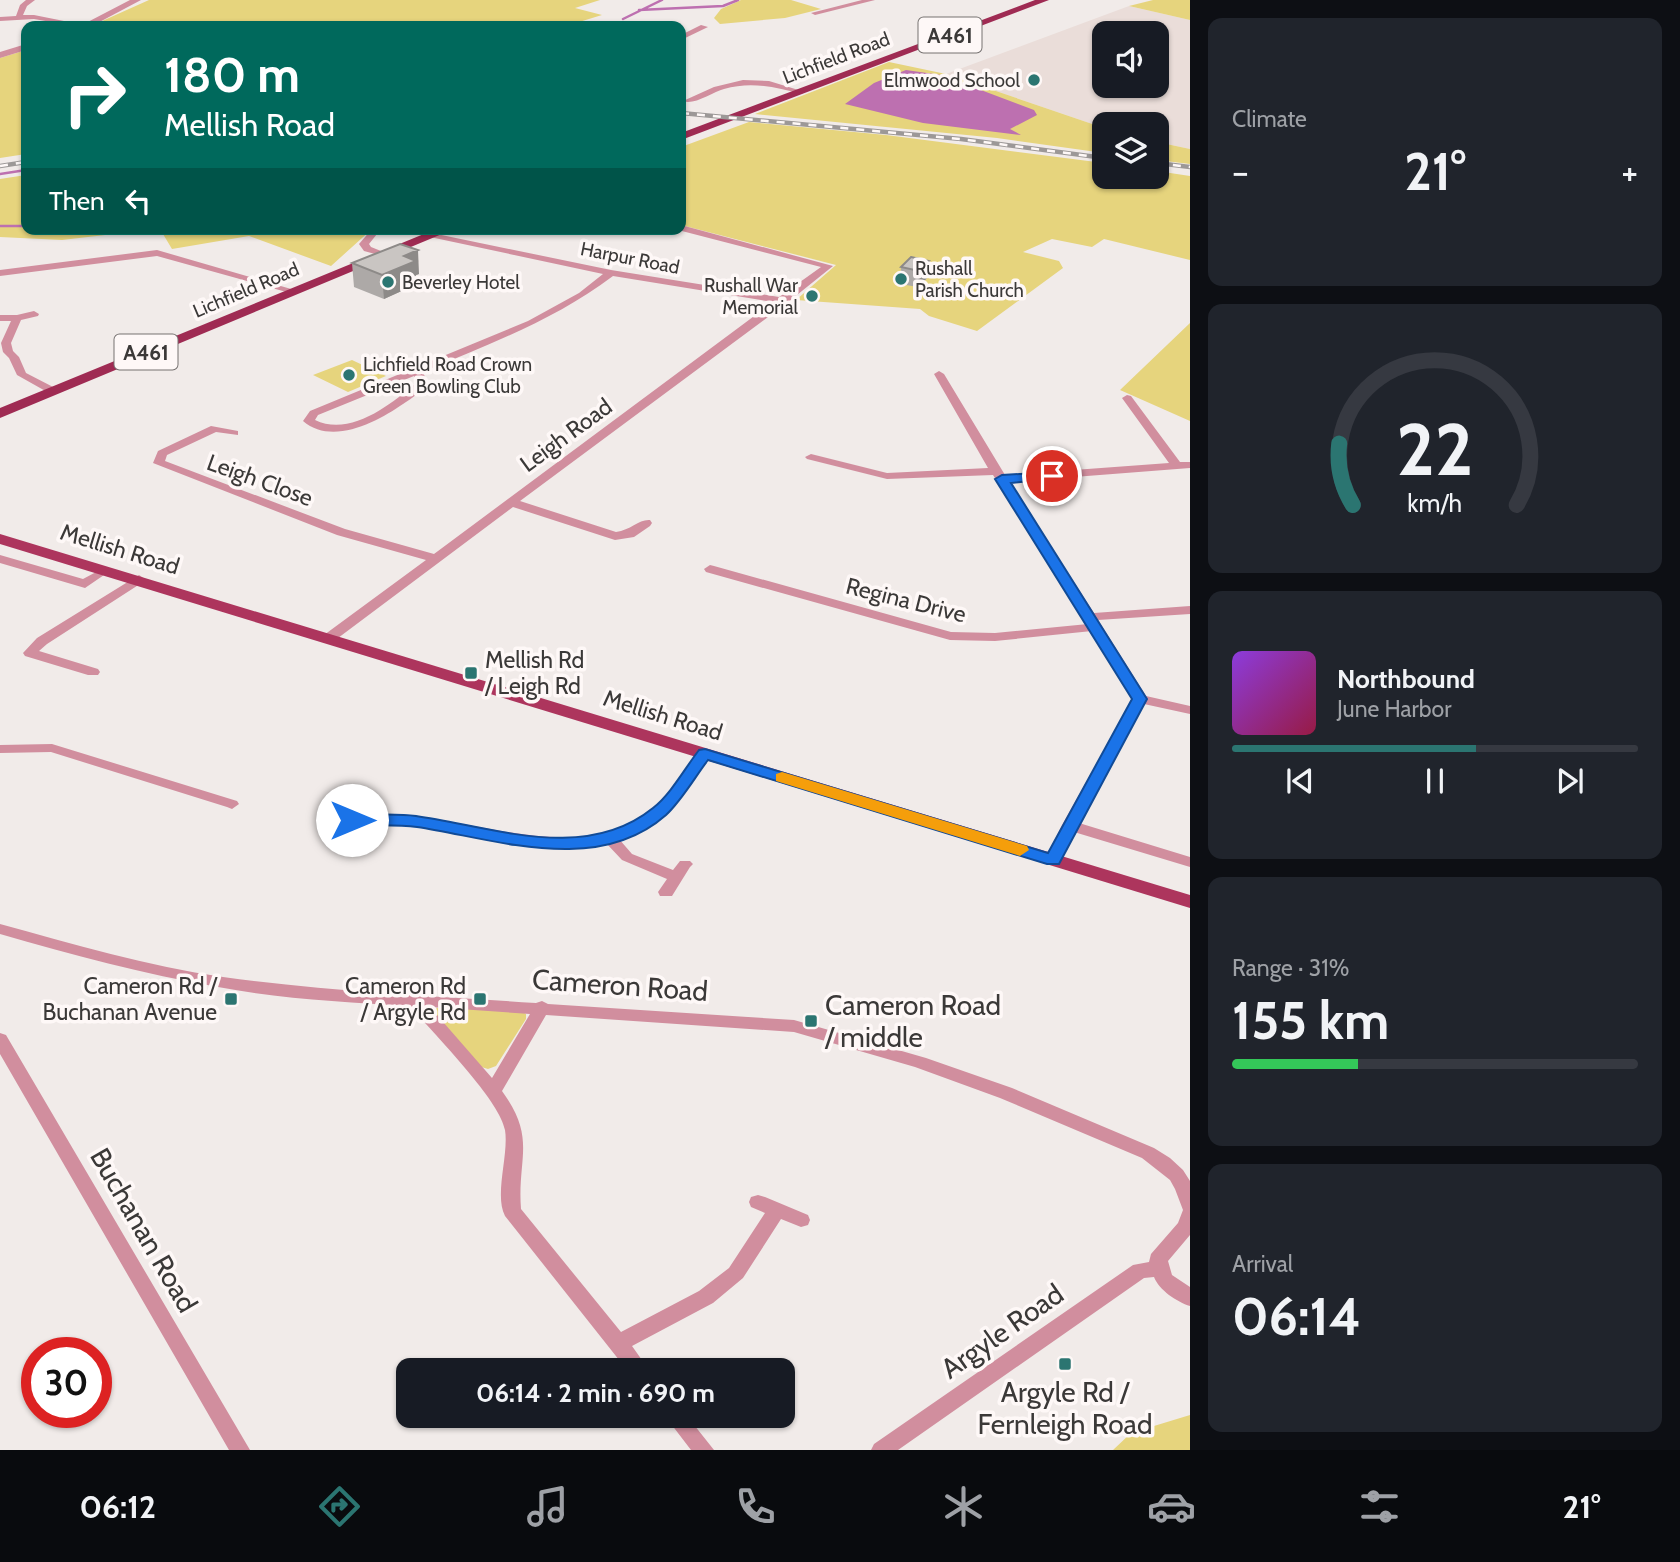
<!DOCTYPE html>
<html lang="en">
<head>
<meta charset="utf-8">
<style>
	body { margin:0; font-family:Cabin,sans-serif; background:#20242c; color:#f1f3f6; height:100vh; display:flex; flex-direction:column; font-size:26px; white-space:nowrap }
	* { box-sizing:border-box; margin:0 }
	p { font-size:23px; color:#9ea1a6 }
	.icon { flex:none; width:38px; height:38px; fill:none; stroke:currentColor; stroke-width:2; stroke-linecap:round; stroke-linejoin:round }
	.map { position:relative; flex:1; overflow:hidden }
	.panel { display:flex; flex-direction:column; gap:18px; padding:18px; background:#0d0f14; width:490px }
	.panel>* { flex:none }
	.banner { position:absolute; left:21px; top:21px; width:665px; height:214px; border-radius:14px; box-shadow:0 2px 5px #0004; background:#00695c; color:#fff; overflow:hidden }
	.tools { position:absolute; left:1092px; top:21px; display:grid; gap:14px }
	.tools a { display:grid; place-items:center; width:77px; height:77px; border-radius:14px; background:#171b24; box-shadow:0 2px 5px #0004; font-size:35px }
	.speed { position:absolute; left:21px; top:1337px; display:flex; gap:14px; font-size:35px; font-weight:700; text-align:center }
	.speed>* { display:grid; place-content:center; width:91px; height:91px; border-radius:50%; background:#171b24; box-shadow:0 2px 5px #0004; line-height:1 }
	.speed .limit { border:10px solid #d22; background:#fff; color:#111 }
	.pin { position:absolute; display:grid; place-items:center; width:60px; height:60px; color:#fff; margin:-30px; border:4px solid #fff; border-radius:50%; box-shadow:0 2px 7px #0007 }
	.me { position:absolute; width:77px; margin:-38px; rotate:90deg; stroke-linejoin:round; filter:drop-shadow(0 0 5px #0008) }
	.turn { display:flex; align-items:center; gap:24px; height:147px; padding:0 28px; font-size:32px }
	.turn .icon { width:91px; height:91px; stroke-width:2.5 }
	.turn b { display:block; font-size:49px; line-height:60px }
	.then { display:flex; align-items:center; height:66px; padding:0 28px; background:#0003; gap:14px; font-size:26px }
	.big { font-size:52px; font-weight:700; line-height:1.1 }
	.panel .widget { flex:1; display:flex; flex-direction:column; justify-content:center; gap:10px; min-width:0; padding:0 24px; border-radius:14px; background:#20242c }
	.panel .dial { align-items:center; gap:0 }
	.dial svg { height:182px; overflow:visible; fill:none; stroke:#363941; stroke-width:7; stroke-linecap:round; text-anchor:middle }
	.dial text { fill:#f1f3f6; stroke:none }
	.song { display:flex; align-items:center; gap:21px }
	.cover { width:84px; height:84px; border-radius:10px; background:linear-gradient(135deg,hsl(270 70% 55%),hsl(340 70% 35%)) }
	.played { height:7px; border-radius:4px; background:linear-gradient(90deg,#2b7571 60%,#363941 60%) }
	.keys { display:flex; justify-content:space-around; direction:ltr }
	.heat { display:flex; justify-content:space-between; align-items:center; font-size:38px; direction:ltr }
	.charge { height:10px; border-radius:5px; background:linear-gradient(90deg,#34c759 31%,#363941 0) }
	.trip { position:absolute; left:396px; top:1358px; width:399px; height:70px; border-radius:14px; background:#171b24; box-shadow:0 2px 5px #0004; font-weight:700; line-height:70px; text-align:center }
	.menu { display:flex; height:112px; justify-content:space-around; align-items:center; background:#090b0e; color:#9ea1a6 }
	.menu .icon { width:49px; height:49px }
	.menu .selected { color:#2b7571 }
	.menu b { font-size:32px; color:#f1f3f6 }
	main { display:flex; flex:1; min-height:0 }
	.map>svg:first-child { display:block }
	.built { fill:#eaddd9; fill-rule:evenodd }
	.green { fill:#e6d47d }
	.water { fill:#bd70b0 }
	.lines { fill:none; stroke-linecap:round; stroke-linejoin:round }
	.stream { stroke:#bd70b0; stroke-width:2.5 }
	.minor { fill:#d18e9e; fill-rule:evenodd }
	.tertiary { fill:#d18e9e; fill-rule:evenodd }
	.primary { fill:#ad355d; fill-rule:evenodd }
	.trunk { fill:#9f2b53; fill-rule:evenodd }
	.rail-casing { stroke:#9c9897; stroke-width:4.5 }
	.rail { stroke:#fef8f7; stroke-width:2.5; stroke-dasharray:8; stroke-linecap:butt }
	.wall { fill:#ada9a7 }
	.shaded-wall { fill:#8d8a88 }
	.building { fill:#c9c5c2; stroke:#8d8a88; stroke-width:2 }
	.route { fill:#1a73e8; stroke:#114b97; stroke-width:2 }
	.slow { fill:#f59e0b }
	.poi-dot { fill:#2b7571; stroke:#fef8f7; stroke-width:2.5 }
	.labels { text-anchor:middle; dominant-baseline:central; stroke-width:7; stroke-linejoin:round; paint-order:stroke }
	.far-street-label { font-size:19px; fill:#3b3938; stroke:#fef8f7 }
	.far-poi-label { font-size:19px; fill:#3b3938; stroke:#fef8f7; text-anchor:start }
	.shield { fill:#fef8f7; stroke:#767271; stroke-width:2 }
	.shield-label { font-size:21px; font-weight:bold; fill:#3b3938 }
	.street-label { font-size:23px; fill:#3b3938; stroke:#fef8f7 }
	.poi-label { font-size:23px; fill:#3b3938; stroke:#fef8f7; text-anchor:end }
	.near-street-label { font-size:28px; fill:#3b3938; stroke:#fef8f7 }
	.near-poi-label { font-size:28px; fill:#3b3938; stroke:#fef8f7; text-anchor:start }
</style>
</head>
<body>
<main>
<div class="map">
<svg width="1190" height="1450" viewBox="0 0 1190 1450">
	<rect width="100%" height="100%" fill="#f1ebe9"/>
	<!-- built -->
	<path class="built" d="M 1129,6 L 1190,20 L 1190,149 L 1157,142 L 1157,124 L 1104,124 L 1104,128 L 946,74 ZM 1104,33 L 1157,33 L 1157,86 L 1104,86 Z"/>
	<!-- green -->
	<path class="green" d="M 149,0 L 600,0 L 575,8 L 602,15 L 566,26 L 91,26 Z
		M 741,0 L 791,0 L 821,9 L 785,18 L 720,24 L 714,18 L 721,9 Z
		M 1153,0 L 1190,0 L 1190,20 L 1129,6 Z
		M 26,50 L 26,154 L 0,158 L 0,58 Z
		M 889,62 L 946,74 L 1104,128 L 1104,153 L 997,138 L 755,114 Z
		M 749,122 L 886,135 L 1104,163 L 1104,177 L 1157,177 L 1157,171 L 1190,176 L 1190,260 L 1104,239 L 1092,247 L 1052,239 L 1023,252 L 1059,261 L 1063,268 L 977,331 L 929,316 L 920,309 L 796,300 L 836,265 L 681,225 L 681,147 Z
		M 1157,142 L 1190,149 L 1190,164 L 1157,160 Z
		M 26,175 L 26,229 L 157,229 L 62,240 L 0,237 L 0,179 Z
		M 160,229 L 372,229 L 331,266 L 249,236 L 172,249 Z
		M 1190,323 L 1190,421 L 1120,390 Z
		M 352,360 L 386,376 L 348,392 L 313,375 Z
		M 441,1006 L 519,1010 L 526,1014 L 526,1019 L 496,1066 L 488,1069 L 478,1066 L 434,1014 L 435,1009 Z
		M 1190,1415 L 1190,1450 L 1113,1450 L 1131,1433 Z"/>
	<!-- water -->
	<path class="water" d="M 906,70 L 941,75 L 1034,110 L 1037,115 L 1010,129 L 1021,135 L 923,123 L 845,104 L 874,83 Z"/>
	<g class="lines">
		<!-- stream -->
		<path class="stream" d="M 639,10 L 723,6 L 738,0
			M 623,19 L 662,0
			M 0,174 L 26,170
			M 0,226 L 26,226"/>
		<!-- minor -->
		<path class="minor" d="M 26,0 L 35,0 L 27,6 L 23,15 L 34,15 L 89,26 L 74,26 L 34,19 L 0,21 L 0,17 L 16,16 L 20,5 Z
			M 862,0 L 875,0 L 815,15 L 811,13 Z
			M 598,24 L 643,24 L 647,26 L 594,26 Z
			M 701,25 L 708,27 L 681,40 L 681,35 Z
			M 743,80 L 769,81 L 805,92 L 801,94 C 775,87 751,81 724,89 C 713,92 693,106 683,101 L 714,87 Z
			M 681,225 L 833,266 L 787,303 L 520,501 L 616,532 C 631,530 639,519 650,520 L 652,523 L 650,526 L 634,537 L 615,540 L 513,507 L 334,641 L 324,641 L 322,638 L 324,635 L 426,560 L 337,535 L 153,463 L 158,451 L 211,426 L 238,431 L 238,435 L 216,432 L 167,455 L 165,461 L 345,529 L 434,554 L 773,302 L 613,276 C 555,320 489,344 423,372 L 427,382 C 422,392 412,398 403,404 C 377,422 332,446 303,421 L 310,411 L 528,321 L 579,293 L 603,274 L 430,237 L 425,234 L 427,232 L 611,270 L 779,297 L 821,267 L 678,230 L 681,229 ZM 414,376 L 415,384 C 390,405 350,437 315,420 L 318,415 Z
			M 372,229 L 381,229 L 369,244 L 371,247 L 386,253 L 386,257 L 364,251 L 359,244 Z
			M 157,250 L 298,291 L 290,293 L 157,256 L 0,276 L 0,270 Z
			M 34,311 L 39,314 L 38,316 L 21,320 L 11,343 L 13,351 L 19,357 L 26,373 L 57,389 L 57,393 L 49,393 L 17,375 L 9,358 L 3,352 L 1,343 L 11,321 L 0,321 L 0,315 L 17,315 Z
			M 939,371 L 944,374 L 1005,475 L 1169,463 L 1122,398 L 1127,395 L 1131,396 L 1180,462 L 1190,462 L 1190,468 L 1009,482 L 1094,613 L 1190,606 L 1190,614 L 1098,620 L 1146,696 L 1190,706 L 1190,714 L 1144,704 L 1079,823 L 1190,857 L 1190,867 L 1074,832 L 1058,863 L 1053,865 L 1045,860 L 1062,825 L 1133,699 L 1131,692 L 1092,631 L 995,641 L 950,640 L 706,572 L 704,569 L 710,565 L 714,566 L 951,632 L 995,633 L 1088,624 L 993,475 L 887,479 L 807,459 L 805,457 L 811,454 L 887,473 L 988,468 L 934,374 Z
			M 0,555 L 83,579 L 98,571 L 104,575 L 85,588 L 0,563 Z
			M 139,575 L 145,579 L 143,582 L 47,644 L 39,651 L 98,669 L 100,672 L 98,675 L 88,675 L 25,656 L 23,653 L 37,638 Z
			M 52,744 L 237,801 L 239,804 L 232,809 L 227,807 L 51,752 L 0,753 L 0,745 Z
			M 705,749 L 712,753 C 683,794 668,820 619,839 L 632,854 L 673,870 L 680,861 L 690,861 L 693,864 L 690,867 L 672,896 L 660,896 L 658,892 L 667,879 L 622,860 L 606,843 C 535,856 468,828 398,825 C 385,824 328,829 322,826 C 321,825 320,823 319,822 L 326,817 C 362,814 397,814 432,819 C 507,829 588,860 653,808 C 673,793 685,769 700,750 Z
			M 0,924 C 73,944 148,966 223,977 C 327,991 432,996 536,1003 L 542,1001 L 548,1004 L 794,1020 L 926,1058 L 1012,1088 L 1154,1148 L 1170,1158 L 1183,1170 L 1190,1181 L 1190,1235 L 1168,1261 L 1172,1275 L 1190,1287 L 1190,1306 C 1177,1302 1159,1290 1154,1277 L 1144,1278 L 898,1450 L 871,1450 L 874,1444 L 1133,1265 L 1149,1262 L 1151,1254 L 1178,1223 L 1183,1210 L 1175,1189 L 1170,1180 L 1142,1158 L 1000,1098 L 915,1067 L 794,1032 L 546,1015 L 502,1091 C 537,1139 517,1158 521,1209 L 621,1332 L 699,1291 L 729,1268 L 765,1213 L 751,1207 L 749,1202 L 751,1197 L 758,1195 L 765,1197 L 808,1215 L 810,1220 L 808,1225 L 801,1227 L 781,1219 L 743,1278 L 713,1303 L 632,1346 L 649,1370 L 627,1370 L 505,1216 C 494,1195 509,1155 505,1130 C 500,1100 432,1032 410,1006 C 346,1002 281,999 218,987 C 144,974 72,955 0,934 ZM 430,1007 L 530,1014 L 492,1078 Z
			M 0,1033 L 6,1035 L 250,1450 L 229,1450 L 0,1054 Z
			M 665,1416 L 687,1416 L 714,1450 L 691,1450 Z"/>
		<!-- tertiary -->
		<path class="tertiary" d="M 130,0 L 141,0 L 92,26 L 80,26 Z
			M 26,44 L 26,50 L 0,58 L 0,52 Z"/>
		<!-- primary -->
		<path class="primary" d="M 0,534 L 1190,895 L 1190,908 L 0,544 Z"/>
		<!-- trunk -->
		<path class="trunk" d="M 1035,0 L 1049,0 L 681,140 L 681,133 Z
			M 436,229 L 454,229 L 0,418 L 0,408 Z"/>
		<defs>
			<path id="rail" d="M 681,113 L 961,139 L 1104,158
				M 1157,163 L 1190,167
				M 0,166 L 26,162"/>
		</defs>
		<!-- rail casing -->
		<use href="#rail" class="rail-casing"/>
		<!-- rail -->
		<use href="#rail" class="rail"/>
	</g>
	<!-- wall -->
	<path class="wall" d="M 929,261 L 928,277 L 918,287 L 900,284 L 901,267 Z
		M 352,263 L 419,274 L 416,275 L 417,284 L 384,299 L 354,287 Z"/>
	<!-- shaded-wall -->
	<path class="shaded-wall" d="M 418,250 L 419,274 L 416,275 L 417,284 L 384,299 L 382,275 L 404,256 Z
		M 929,261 L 928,277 L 918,287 L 919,271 Z"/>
	<!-- building -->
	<path class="building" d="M 400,244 L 418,250 L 404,256 L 416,261 L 382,275 L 352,263 Z
		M 911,257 L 929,261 L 919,271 L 901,267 Z"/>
	<!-- route -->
	<path class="route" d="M 1052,472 L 1057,473 L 1057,478 L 1011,483 L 1147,699 L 1059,864 L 1047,864 L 708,760 C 695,777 682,800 666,815 C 597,876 496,839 417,827 C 396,824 374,826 352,825 L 344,820 L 352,815 C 373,815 396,813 416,816 C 493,827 585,863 653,808 C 671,794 685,768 699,750 L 705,749 L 1048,853 L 1132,699 L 995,479 L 1002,475 Z"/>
	<!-- slow -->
	<path class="slow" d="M 782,772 L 1027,846 L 1029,850 L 1020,856 L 1014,854 L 776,781 L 776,774 Z"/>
	<!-- markers -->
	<g class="poi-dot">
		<circle cx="1034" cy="80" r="7"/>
		<circle cx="901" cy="279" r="7"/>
		<circle cx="388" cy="282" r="7"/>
		<circle cx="812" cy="296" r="7"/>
		<circle cx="349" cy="375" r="7"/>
		<rect x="464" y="666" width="14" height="14" rx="3.5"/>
		<rect x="224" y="992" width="14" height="14" rx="3.5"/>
		<rect x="473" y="992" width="14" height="14" rx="3.5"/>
		<rect x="804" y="1014" width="14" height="14" rx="3.5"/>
		<rect x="1058" y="1357" width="14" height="14" rx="3.5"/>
	</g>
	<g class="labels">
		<!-- far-street labels -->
		<g class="far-street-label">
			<text transform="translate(836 58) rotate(-21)">Lichfield Road</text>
			<text transform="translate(630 258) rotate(11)">Harpur Road</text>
			<text transform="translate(246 290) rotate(-23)">Lichfield Road</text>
		</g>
		<!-- far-poi labels -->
		<g class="far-poi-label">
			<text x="1020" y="80" text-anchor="end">Elmwood School</text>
			<text x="915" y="268">Rushall<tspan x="915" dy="22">Parish Church</tspan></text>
			<text x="402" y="282">Beverley Hotel</text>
			<text x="798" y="285" text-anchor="end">Rushall War<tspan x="798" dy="22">Memorial</tspan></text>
			<text x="363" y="364">Lichfield Road Crown<tspan x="363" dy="22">Green Bowling Club</tspan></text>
		</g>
		<!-- shield labels -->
		<g class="shield">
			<rect x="918.5" y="17.5" width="63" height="35" rx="5"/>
			<rect x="114.5" y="334.5" width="63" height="35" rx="5"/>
		</g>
		<g class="shield-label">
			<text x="950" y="35">A461</text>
			<text x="146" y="352">A461</text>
		</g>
		<!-- street labels -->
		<g class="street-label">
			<text transform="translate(566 435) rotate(-36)">Leigh Road</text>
			<text transform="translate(260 480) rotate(20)">Leigh Close</text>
			<text transform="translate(120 549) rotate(17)">Mellish Road</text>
			<text transform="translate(906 600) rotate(14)">Regina Drive</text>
			<text transform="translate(663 715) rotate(17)">Mellish Road</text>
		</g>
		<!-- poi labels -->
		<g class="poi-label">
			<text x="485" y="660" text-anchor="start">Mellish Rd<tspan x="485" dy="26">/ Leigh Rd</tspan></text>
			<text x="217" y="986">Cameron Rd /<tspan x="217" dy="26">Buchanan Avenue</tspan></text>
			<text x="466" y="986">Cameron Rd<tspan x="466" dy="26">/ Argyle Rd</tspan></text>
		</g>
		<!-- near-street labels -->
		<g class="near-street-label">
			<text transform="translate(620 985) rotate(4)">Cameron Road</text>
			<text transform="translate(144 1230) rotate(60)">Buchanan Road</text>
			<text transform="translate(1002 1331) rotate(-35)">Argyle Road</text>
		</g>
		<!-- near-poi labels -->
		<g class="near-poi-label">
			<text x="825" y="1005">Cameron Road<tspan x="825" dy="32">/ middle</tspan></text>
			<text x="1065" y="1392" text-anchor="middle">Argyle Rd /<tspan x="1065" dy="32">Fernleigh Road</tspan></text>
		</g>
	</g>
</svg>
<div class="tools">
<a><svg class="icon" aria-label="sound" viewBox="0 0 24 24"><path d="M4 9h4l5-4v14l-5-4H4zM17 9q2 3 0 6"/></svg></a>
<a><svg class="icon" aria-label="layers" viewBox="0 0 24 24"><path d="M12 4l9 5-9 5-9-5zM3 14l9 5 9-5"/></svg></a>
</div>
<div class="speed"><div class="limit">30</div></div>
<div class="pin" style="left:1052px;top:476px;background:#d93025"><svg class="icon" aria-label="arrive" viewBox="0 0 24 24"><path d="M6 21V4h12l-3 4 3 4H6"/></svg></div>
<svg class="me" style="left:352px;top:820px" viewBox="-20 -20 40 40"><circle r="19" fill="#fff"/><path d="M0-13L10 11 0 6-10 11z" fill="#1a73e8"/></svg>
<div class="trip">06:14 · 2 min · 690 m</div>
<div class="banner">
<div class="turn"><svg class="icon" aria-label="right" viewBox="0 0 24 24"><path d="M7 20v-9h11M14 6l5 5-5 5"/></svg><div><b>180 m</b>Mellish Road</div></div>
<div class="then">Then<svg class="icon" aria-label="left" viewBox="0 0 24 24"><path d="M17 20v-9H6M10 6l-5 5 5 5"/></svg></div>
</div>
</div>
<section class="panel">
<div class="widget"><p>Climate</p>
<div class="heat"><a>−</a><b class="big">21°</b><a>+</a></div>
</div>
<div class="widget dial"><svg viewBox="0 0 100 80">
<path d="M14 69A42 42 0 1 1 86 69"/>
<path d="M14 69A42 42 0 0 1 8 42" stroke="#2b7571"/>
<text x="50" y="56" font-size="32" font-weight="700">22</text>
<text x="50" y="72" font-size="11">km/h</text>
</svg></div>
<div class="widget">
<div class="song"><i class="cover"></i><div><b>Northbound</b><p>June Harbor</p></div></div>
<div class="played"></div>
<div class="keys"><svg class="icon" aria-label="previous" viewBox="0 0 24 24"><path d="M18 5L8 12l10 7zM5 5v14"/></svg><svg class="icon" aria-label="pause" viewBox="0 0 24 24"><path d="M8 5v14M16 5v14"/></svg><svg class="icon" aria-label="next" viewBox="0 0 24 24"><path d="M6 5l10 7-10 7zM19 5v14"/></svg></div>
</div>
<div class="widget"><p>Range · 31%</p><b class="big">155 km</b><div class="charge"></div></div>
<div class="widget"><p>Arrival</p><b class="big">06:14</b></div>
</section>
</main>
<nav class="menu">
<b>06:12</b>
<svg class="icon selected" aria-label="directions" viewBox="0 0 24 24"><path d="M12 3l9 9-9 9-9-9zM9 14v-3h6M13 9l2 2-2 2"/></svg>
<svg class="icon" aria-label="music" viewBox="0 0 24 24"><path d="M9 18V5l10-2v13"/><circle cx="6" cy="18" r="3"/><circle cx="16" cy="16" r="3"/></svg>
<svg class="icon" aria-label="phone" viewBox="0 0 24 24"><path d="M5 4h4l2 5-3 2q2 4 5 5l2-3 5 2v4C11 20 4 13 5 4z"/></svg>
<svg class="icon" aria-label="climate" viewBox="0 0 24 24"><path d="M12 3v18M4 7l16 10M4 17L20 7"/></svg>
<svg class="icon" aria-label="car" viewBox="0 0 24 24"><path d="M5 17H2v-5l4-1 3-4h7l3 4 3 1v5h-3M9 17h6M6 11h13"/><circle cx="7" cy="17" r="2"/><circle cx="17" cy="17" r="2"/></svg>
<svg class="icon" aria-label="filters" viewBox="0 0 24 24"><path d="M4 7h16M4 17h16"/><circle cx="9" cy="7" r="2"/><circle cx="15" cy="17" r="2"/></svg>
<b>21°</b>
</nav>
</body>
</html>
